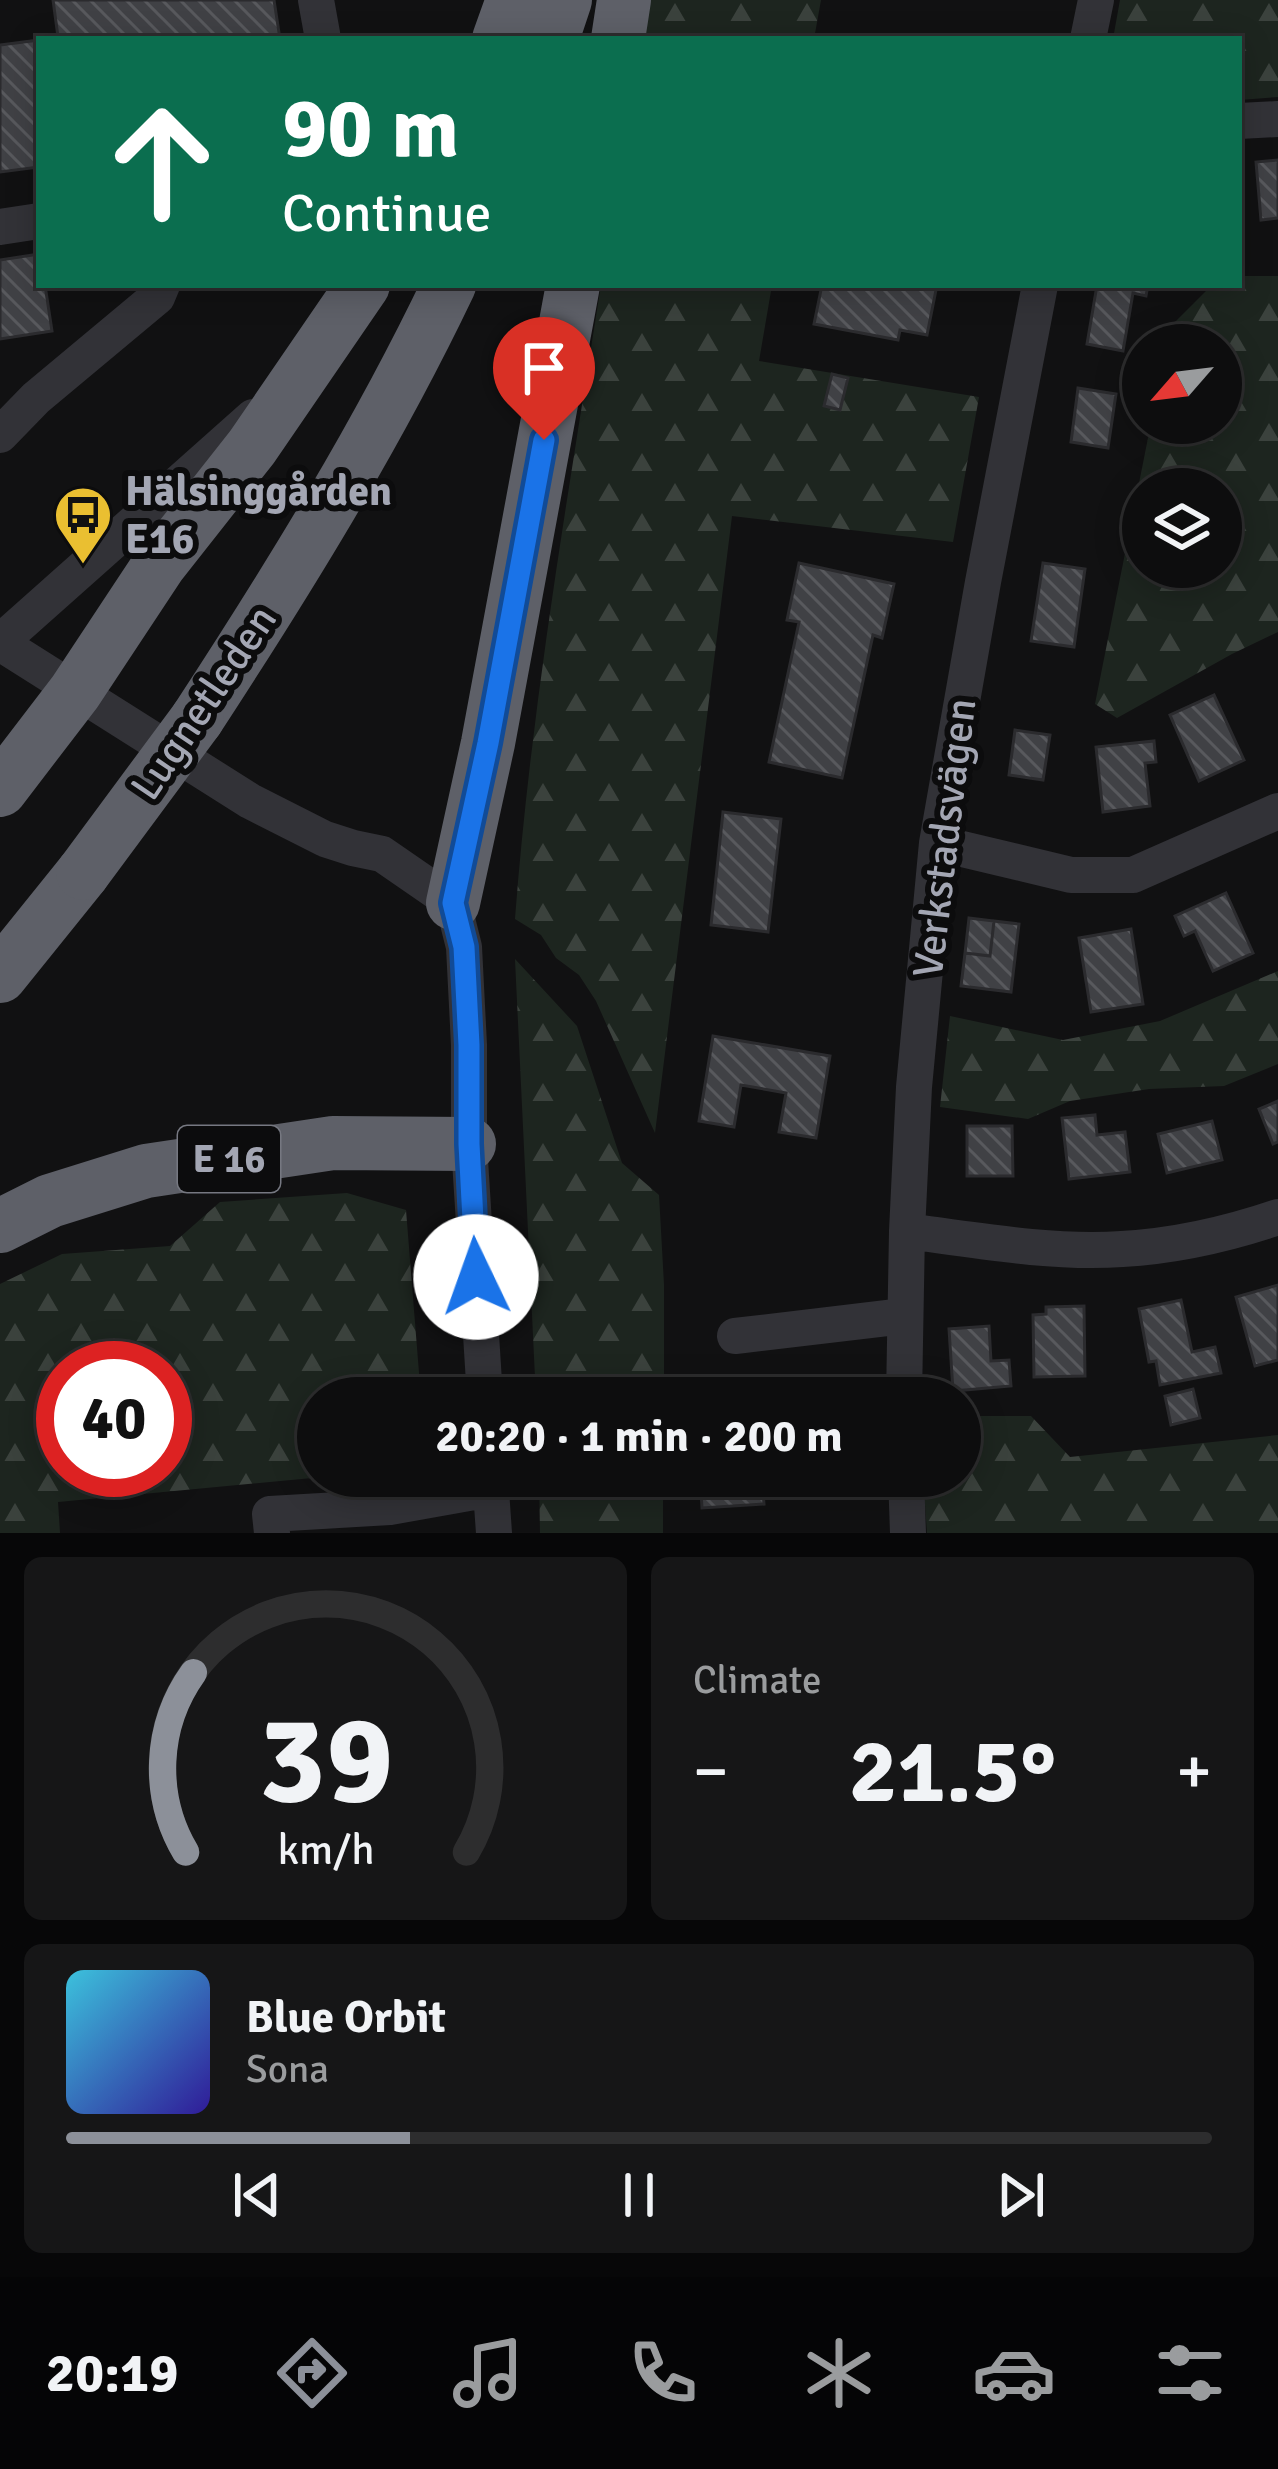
<!DOCTYPE html>
<html lang="en">
<head>
<meta charset="utf-8">
<style>
	body { margin:0; font-family:Signika,sans-serif; background:#161617; color:#f1f3f6; height:100vh; display:flex; flex-direction:column; font-size:45px; white-space:nowrap }
	* { box-sizing:border-box; margin:0 }
	p { font-size:39px; color:#9a9c9e }
	.icon { flex:none; width:66px; height:66px; fill:none; stroke:currentColor; stroke-width:2; stroke-linecap:round; stroke-linejoin:round }
	.map { position:relative; height:1533px; overflow:hidden }
	.sheet { display:flex; flex-direction:column; gap:24px; padding:24px; background:#070708; flex:1 }
	.sheet>* { flex:none }
	.banner { position:absolute; left:36px; top:36px; width:1206px; height:252px; border-radius:0px; box-shadow:0 6px 30px #0003,0 0 0 3px #2d2d2e; background:#0b6e4f; color:#fff; overflow:hidden }
	.needle { width:78px; rotate:242deg }
	.controls { position:absolute; left:1122px; top:324px; display:grid; gap:24px }
	.controls a { display:grid; place-items:center; width:120px; height:120px; border-radius:50%; background:#0d0d0e; box-shadow:0 6px 30px #0003,0 0 0 3px #2d2d2e; font-size:60px }
	.speed { position:absolute; left:36px; top:1341px; display:flex; gap:24px; font-size:60px; font-weight:700; text-align:center }
	.speed>* { display:grid; place-content:center; width:156px; height:156px; border-radius:50%; background:#0d0d0e; box-shadow:0 6px 30px #0003,0 0 0 3px #2d2d2e; line-height:1 }
	.speed .limit { border:18px solid #d22; background:#fff; color:#111 }
	.pin { position:absolute; display:grid; place-items:center; width:102px; height:102px; color:#fff; margin:-123px -51px; border-radius:50% 50% 50% 0; rotate:-45deg; box-shadow:0 0 12px #0007 }
	.pin .icon { rotate:45deg }
	.me { position:absolute; width:132px; margin:-66px; rotate:357deg; stroke-linejoin:round; filter:drop-shadow(0 0 9px #0008) }
	.turn { display:flex; align-items:center; gap:42px; height:252px; padding:0 48px; font-size:54px }
	.turn .icon { width:156px; height:156px; stroke-width:2.5 }
	.turn b { display:block; font-size:84px; line-height:102px }
	.big { font-size:90px; font-weight:700; line-height:1.1 }
	.sheet .tile { flex:1; display:flex; flex-direction:column; justify-content:center; gap:18px; min-width:0; padding:0 42px; border-radius:18px; background:#161617 }
	.sheet .dial { align-items:center; gap:0 }
	.dial svg { height:312px; overflow:visible; fill:none; stroke:#2d2d2e; stroke-width:7; stroke-linecap:round; text-anchor:middle }
	.dial text { fill:#f1f3f6; stroke:none }
	.song { display:flex; align-items:center; gap:36px }
	.cover { width:144px; height:144px; border-radius:18px; background:linear-gradient(135deg,hsl(190 70% 55%),hsl(250 70% 35%)) }
	.played { height:12px; border-radius:6px; background:linear-gradient(90deg,#8c9099 30%,#2d2d2e 30%) }
	.keys { display:flex; justify-content:space-around; direction:ltr }
	.heat { display:flex; justify-content:space-between; align-items:center; font-size:66px; direction:ltr }
	.sheet .tiles { flex:1; display:grid; gap:24px; grid-template-columns:1fr 1fr }
	.tile:last-child { grid-column:span 2 }
	.trip { position:absolute; left:297px; top:1377px; width:684px; height:120px; border-radius:60px; background:#0d0d0e; box-shadow:0 6px 30px #0003,0 0 0 3px #2d2d2e; font-weight:700; line-height:120px; text-align:center }
	.tabs { display:flex; height:192px; justify-content:space-around; align-items:center; background:#050506; color:#9a9c9e }
	.tabs .icon { width:84px; height:84px }
	.tabs .on { color:#8c9099 }
	.tabs b { font-size:54px; color:#f1f3f6 }
	.map>svg:first-child { display:block }
	.forest { fill:url(#forest-firs); fill-rule:evenodd }
	.building { fill:url(#building-back-hatch); stroke:#2b2b2e; stroke-width:3 }
	.lines { fill:none; stroke-linecap:round; stroke-linejoin:round }
	.minor { stroke:#323237; stroke-width:36 }
	.highway { stroke:#5e6068; stroke-width:54 }
	.highway-bridge { stroke:#5e6068; stroke-width:54 }
	.route-casing { stroke:#114b97; stroke-width:30 }
	.route { stroke:#1a73e8; stroke-width:21 }
	.labels { text-anchor:middle; dominant-baseline:central; stroke-width:12; stroke-linejoin:round; paint-order:stroke }
	.shield { fill:#0c0c0d; stroke:#767881; stroke-width:3 }
	.shield-label { font-size:39px; font-weight:bold; fill:#a3a6b3 }
	.poi-label { font-size:42px; font-weight:bold; fill:#a3a6b3; stroke:#0c0c0d; text-anchor:start }
	.street-label { font-size:42px; fill:#a3a6b3; stroke:#0c0c0d }
</style>
</head>
<body>
<div class="map">
<svg width="1278" height="1533" viewBox="0 0 1278 1533">
	<defs>
		<pattern id="forest-firs" width="22" height="20" patternUnits="userSpaceOnUse" patternTransform="scale(3)"><rect width="22" height="20" fill="#1d251f"/><path d="M5 1l3.5 6h-7zM16 11l3.5 6h-7z" fill="#3b423d"/></pattern>
		<pattern id="building-back-hatch" width="6" height="6" patternUnits="userSpaceOnUse" patternTransform="scale(3)"><rect width="6" height="6" fill="#404145"/><path d="M-1 5l2 2M0 0l6 6M5-1l2 2" fill="none" stroke="#58595d"/></pattern>
	</defs>
	<rect width="100%" height="100%" fill="#111112"/>
	<!-- forest -->
	<path class="forest" d="M 646,0 L 821,0 L 814,39 L 640,39 Z
		M 1120,0 L 1278,0 L 1278,97 L 1239,100 L 1239,39 L 1113,39 Z
		M 1239,276 L 1278,276 L 1278,632 L 1232,654 L 1117,718 L 1095,704 L 1151,423 L 1221,423 L 1221,345 L 1168,345 L 1172,325 L 1212,285 L 1239,285 ZM 1143,489 L 1221,489 L 1221,567 L 1143,567 Z
		M 601,285 L 772,285 L 759,361 L 979,397 L 953,542 L 732,516 L 655,1133 L 596,1001 L 579,975 L 556,958 L 541,935 L 515,919 C 531,707 568,496 601,285 Z
		M 515,959 L 577,1026 L 622,1163 L 659,1195 L 664,1285 L 664,1398 L 536,1398 Z
		M 1278,971 L 1278,1064 L 1224,1086 L 1149,1089 L 1070,1101 L 1028,1119 L 940,1107 L 950,1016 L 1063,1040 L 1160,1021 Z
		M 347,1193 L 406,1210 L 421,1398 L 318,1398 L 318,1476 L 333,1476 L 58,1502 L 60,1533 L 0,1533 L 0,1284 L 62,1254 L 170,1246 L 220,1202 ZM 165,1368 L 165,1470 L 63,1470 L 63,1368 Z
		M 960,1416 L 1031,1416 L 1070,1457 L 1278,1435 L 1278,1533 L 927,1533 L 923,1476 L 960,1476 Z
		M 539,1476 L 663,1476 L 663,1533 L 540,1533 Z"/>
	<!-- building -->
	<path class="building" d="M 53,0 L 274,0 L 280,39 L 43,39 L 58,37 Z
		M 39,40 L 39,167 L 0,172 L 0,45 Z
		M 1278,160 L 1278,218 L 1261,220 L 1256,162 Z
		M 39,254 L 39,285 L 45,285 L 52,331 L 0,339 L 0,260 Z
		M 822,285 L 937,285 L 927,335 L 900,330 L 898,340 L 814,324 Z
		M 1097,285 L 1148,285 L 1146,296 L 1133,293 L 1123,351 L 1087,344 Z
		M 832,374 L 848,378 L 840,410 L 824,406 Z
		M 1078,388 L 1116,394 L 1108,448 L 1071,442 Z
		M 799,563 L 894,584 L 882,638 L 873,635 L 842,778 L 769,762 L 799,622 L 787,620 Z
		M 1043,563 L 1085,569 L 1074,647 L 1031,641 Z
		M 1214,695 L 1244,760 L 1199,781 L 1170,715 Z
		M 1015,730 L 1050,735 L 1043,780 L 1009,775 Z
		M 1154,741 L 1156,762 L 1145,763 L 1150,806 L 1103,812 L 1096,747 Z
		M 723,812 L 781,819 L 768,932 L 711,925 Z
		M 1226,893 L 1253,953 L 1213,971 L 1195,931 L 1184,936 L 1175,916 Z
		M 969,918 L 994,921 L 990,956 L 965,953 Z
		M 994,921 L 1019,924 L 1011,992 L 961,986 L 965,953 L 990,956 Z
		M 1131,929 L 1143,1004 L 1091,1012 L 1079,938 Z
		M 713,1036 L 830,1056 L 816,1138 L 779,1132 L 786,1093 L 741,1085 L 734,1127 L 699,1121 Z
		M 1278,1101 L 1278,1142 L 1273,1144 L 1259,1109 Z
		M 1095,1115 L 1097,1135 L 1125,1132 L 1130,1172 L 1069,1179 L 1062,1118 Z
		M 1212,1121 L 1222,1160 L 1167,1173 L 1158,1134 Z
		M 967,1126 L 1012,1126 L 1013,1176 L 967,1176 Z
		M 1278,1285 L 1278,1360 L 1255,1366 L 1236,1297 Z
		M 1181,1300 L 1192,1352 L 1215,1347 L 1221,1373 L 1160,1385 L 1156,1361 L 1149,1362 L 1139,1309 Z
		M 1084,1306 L 1085,1376 L 1034,1377 L 1033,1315 L 1046,1314 L 1046,1307 Z
		M 989,1326 L 991,1361 L 1009,1360 L 1011,1386 L 953,1391 L 949,1329 Z
		M 1193,1389 L 1200,1418 L 1171,1425 L 1165,1396 Z
		M 700,1476 L 762,1476 L 764,1504 L 702,1508 Z"/>
	<g class="lines">
		<!-- minor -->
		<path class="minor" d="M 316,0 L 323,39
			M 1088,39 L 1096,0
			M 1239,121 L 1278,119
			M 0,227 L 39,221
			M 0,435 L 36,398 L 157,297 L 162,285
			M 0,642 L 253,417
			M 0,643 L 250,801 L 325,839 L 353,848 L 382,854 L 453,903 L 464,947 L 469,1045 L 469,1144 L 485,1398
			M 937,843 L 1071,875 L 1133,875 L 1278,811
			M 907,1231 C 974,1240 1054,1254 1122,1249 C 1175,1246 1228,1234 1278,1217
			M 735,1336 L 904,1316
			M 904,1398 L 907,1231 L 914,1087 L 937,843 L 983,582 L 1040,285
			M 490,1476 L 494,1533
			M 906,1476 L 908,1533
			M 272,1533 L 270,1514 L 390,1507 L 491,1489"/>
		<!-- highway -->
		<path class="highway" d="M 499,39 L 513,0
			M 552,39 L 565,0
			M 618,39 L 624,0
			M 197,719 C 289,578 377,436 449,285
			M 0,790 L 75,692 L 159,565 L 252,447 L 363,285
			M 453,903 L 488,743 L 573,285
			M 0,976 L 83,873
			M 0,1226 L 50,1201 L 146,1171 L 333,1143 L 469,1144"/>
		<!-- highway-bridge -->
		<path class="highway-bridge" d="M 83,873 L 197,719"/>
	</g>
	<g class="lines">
		<defs>
			<path id="route" d="M 476,1277 L 469,1144 L 469,1045 L 464,947 L 453,903 L 488,743 L 544,440"/>
		</defs>
		<!-- route casing -->
		<use href="#route" class="route-casing"/>
		<!-- route -->
		<use href="#route" class="route"/>
	</g>
	<!-- icons -->
	<defs>
		<symbol id="bus-pin" viewBox="-11 -11 22 30"><path d="M0 17L-7.5 6A9.5 9.5 0 1 1 7.5 6Z" fill="#eabf31" stroke="#0c0c0d"/><path d="M-5-6H5V4H4V6H2V4H-2V6H-4V4H-5ZM-3.5-4V0h7V-4ZM-3.5 1.2v1.5H-2V1.2ZM2 1.2v1.5H3.5V1.2Z" fill="#111"/></symbol>
	</defs>
	<g fill-rule="evenodd">
		<use href="#bus-pin" x="50" y="482" width="66" height="90"/>
	</g>
	<g class="labels">
		<!-- shield labels -->
		<rect class="shield" x="178" y="1126" width="102" height="66" rx="9"/>
		<g class="shield-label">
			<text x="229" y="1159">E 16</text>
		</g>
		<!-- poi labels -->
		<g class="poi-label">
			<text x="125" y="491">Hälsinggården<tspan x="125" dy="48">E16</tspan></text>
		</g>
		<!-- street labels -->
		<g class="street-label">
			<text transform="translate(204 703) rotate(-56)">Lugnetleden</text>
			<text transform="translate(945 838) rotate(-83)">Verkstadsvägen</text>
		</g>
	</g>
</svg>
<div class="controls">
<a><svg class="needle" viewBox="-14 -14 28 28"><path d="M0-13l5 13h-10z" fill="#e53935"/><path d="M0 13l5-13h-10z" fill="#9a9c9e"/></svg></a>
<a><svg class="icon" aria-label="layers" viewBox="0 0 24 24"><path d="M12 4l9 5-9 5-9-5zM3 14l9 5 9-5"/></svg></a>
</div>
<div class="speed"><div class="limit">40</div></div>
<div class="pin" style="left:544px;top:440px;background:#d93025"><svg class="icon" aria-label="arrive" viewBox="0 0 24 24"><path d="M6 21V4h12l-3 4 3 4H6"/></svg></div>
<svg class="me" style="left:476px;top:1277px" viewBox="-20 -20 40 40"><circle r="19" fill="#fff"/><path d="M0-13L10 11 0 6-10 11z" fill="#1a73e8"/></svg>
<div class="trip">20:20 · 1 min · 200 m</div>
<div class="banner">
<div class="turn"><svg class="icon" aria-label="ahead" viewBox="0 0 24 24"><path d="M12 20V5M6 11l6-6 6 6"/></svg><div><b>90 m</b>Continue</div></div>
</div>
</div>
<section class="sheet">
<div class="tiles">
<div class="tile dial"><svg viewBox="0 0 100 80">
<path d="M14 69A42 42 0 1 1 86 69"/>
<path d="M14 69A42 42 0 0 1 16 23" stroke="#8c9099"/>
<text x="50" y="56" font-size="32" font-weight="700">39</text>
<text x="50" y="72" font-size="11">km/h</text>
</svg></div>
<div class="tile"><p>Climate</p>
<div class="heat"><a>−</a><b class="big">21.5°</b><a>+</a></div>
</div>
<div class="tile">
<div class="song"><i class="cover"></i><div><b>Blue Orbit</b><p>Sona</p></div></div>
<div class="played"></div>
<div class="keys"><svg class="icon" aria-label="previous" viewBox="0 0 24 24"><path d="M18 5L8 12l10 7zM5 5v14"/></svg><svg class="icon" aria-label="pause" viewBox="0 0 24 24"><path d="M8 5v14M16 5v14"/></svg><svg class="icon" aria-label="next" viewBox="0 0 24 24"><path d="M6 5l10 7-10 7zM19 5v14"/></svg></div>
</div>
</div>
</section>
<nav class="tabs">
<b>20:19</b>
<svg class="icon on" aria-label="directions" viewBox="0 0 24 24"><path d="M12 3l9 9-9 9-9-9zM9 14v-3h6M13 9l2 2-2 2"/></svg>
<svg class="icon" aria-label="music" viewBox="0 0 24 24"><path d="M9 18V5l10-2v13"/><circle cx="6" cy="18" r="3"/><circle cx="16" cy="16" r="3"/></svg>
<svg class="icon" aria-label="phone" viewBox="0 0 24 24"><path d="M5 4h4l2 5-3 2q2 4 5 5l2-3 5 2v4C11 20 4 13 5 4z"/></svg>
<svg class="icon" aria-label="climate" viewBox="0 0 24 24"><path d="M12 3v18M4 7l16 10M4 17L20 7"/></svg>
<svg class="icon" aria-label="car" viewBox="0 0 24 24"><path d="M5 17H2v-5l4-1 3-4h7l3 4 3 1v5h-3M9 17h6M6 11h13"/><circle cx="7" cy="17" r="2"/><circle cx="17" cy="17" r="2"/></svg>
<svg class="icon" aria-label="filters" viewBox="0 0 24 24"><path d="M4 7h16M4 17h16"/><circle cx="9" cy="7" r="2"/><circle cx="15" cy="17" r="2"/></svg>
</nav>
</body>
</html>
